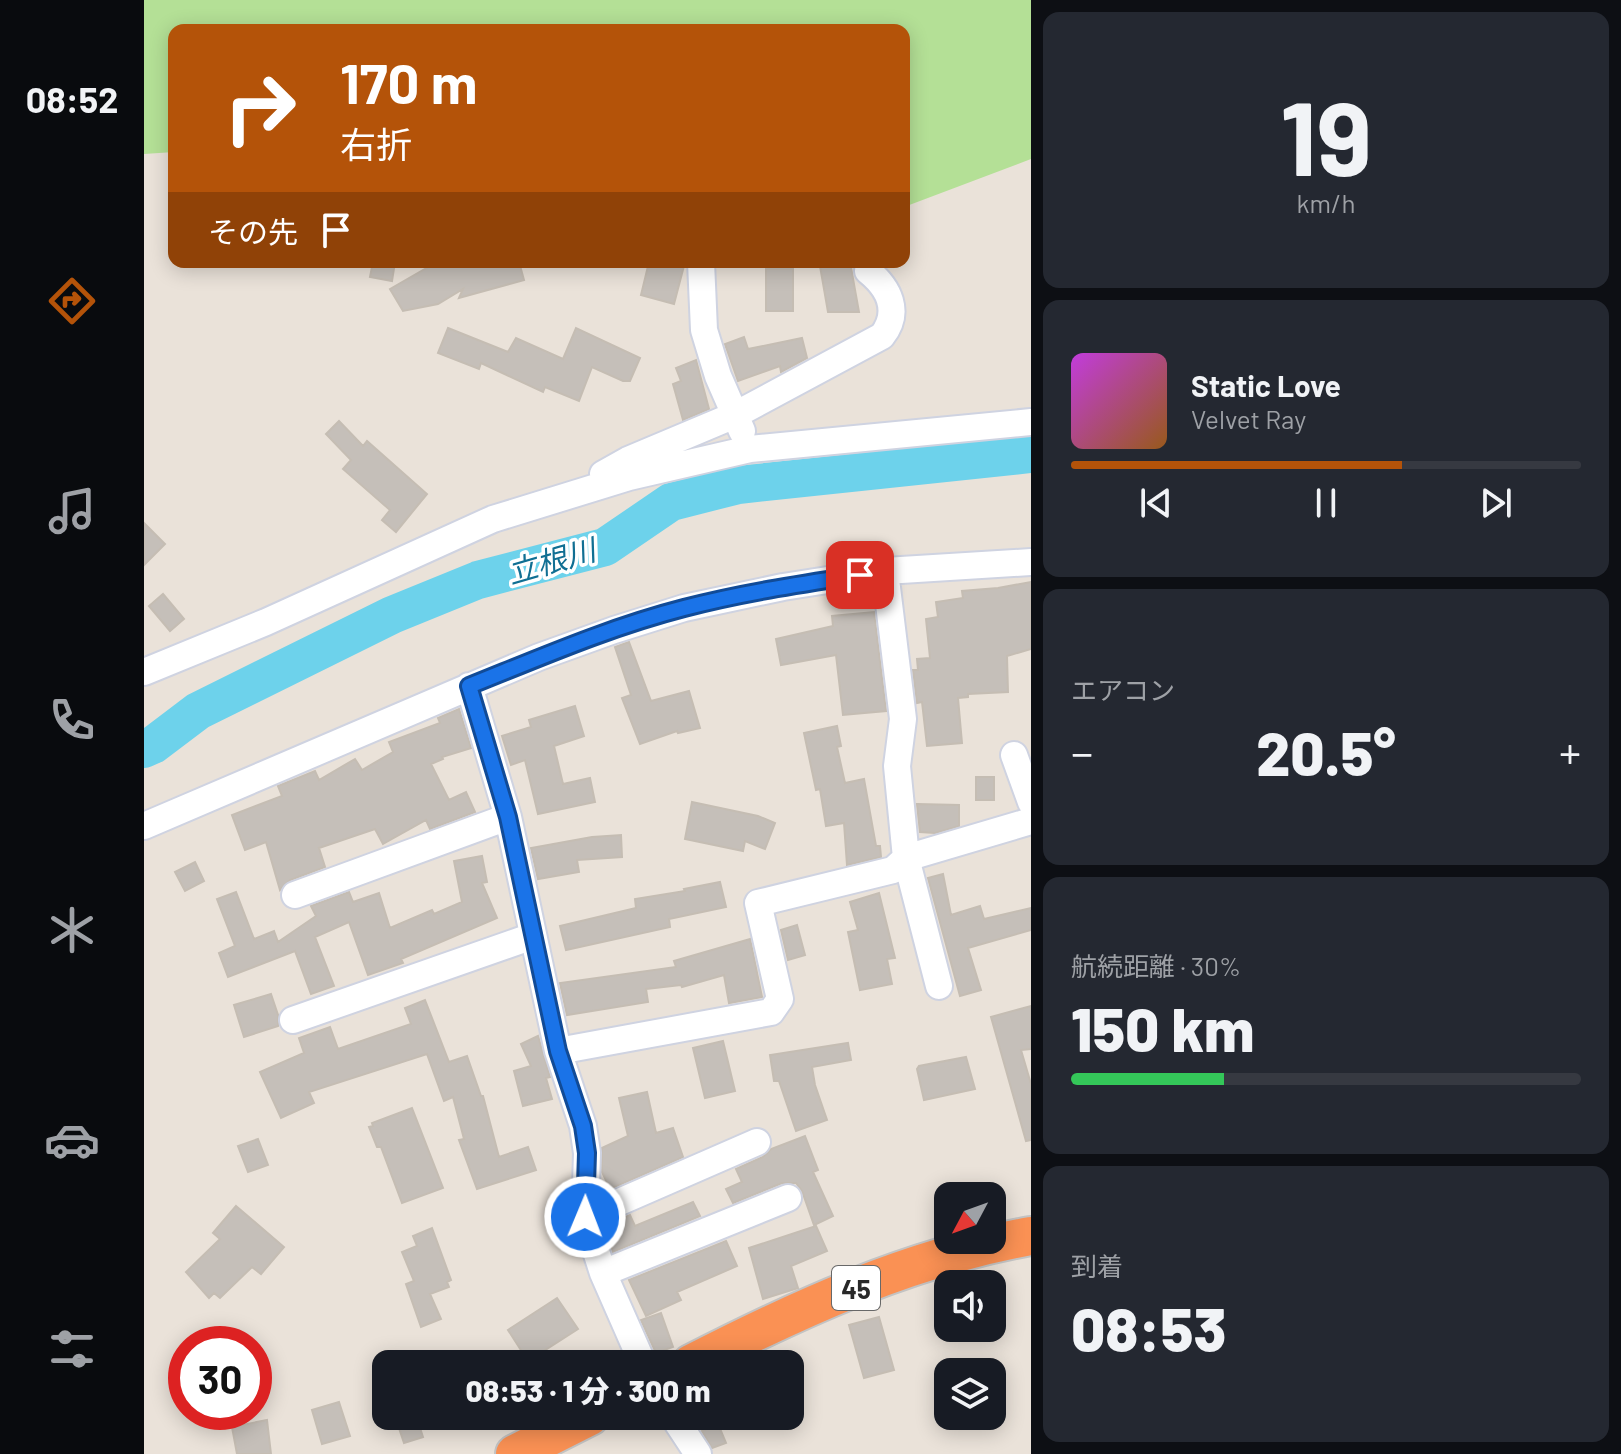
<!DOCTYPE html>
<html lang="ja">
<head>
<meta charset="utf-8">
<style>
	body { margin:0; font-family:Barlow,"Noto Sans JP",sans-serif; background:#242831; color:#f1f3f6; height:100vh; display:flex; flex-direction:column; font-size:30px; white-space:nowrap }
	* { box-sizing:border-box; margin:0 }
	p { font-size:26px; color:#9ea1a6 }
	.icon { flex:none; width:44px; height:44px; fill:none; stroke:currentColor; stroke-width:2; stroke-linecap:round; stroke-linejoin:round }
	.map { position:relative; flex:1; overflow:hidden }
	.panel { display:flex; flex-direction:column; gap:12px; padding:12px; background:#0d0f14; width:590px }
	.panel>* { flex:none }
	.banner { position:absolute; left:24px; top:24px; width:742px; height:244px; border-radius:16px; box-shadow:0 4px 20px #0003; background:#b45309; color:#fff; overflow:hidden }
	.needle { width:52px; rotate:229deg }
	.fabs { position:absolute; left:790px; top:1182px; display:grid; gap:16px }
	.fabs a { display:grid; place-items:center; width:72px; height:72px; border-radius:16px; background:#171b24; box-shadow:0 4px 20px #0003; font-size:40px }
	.speed { position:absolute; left:24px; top:1326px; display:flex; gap:16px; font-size:40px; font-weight:700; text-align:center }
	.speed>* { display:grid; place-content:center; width:104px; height:104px; border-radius:50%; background:#171b24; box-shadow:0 4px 20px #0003; line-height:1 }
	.speed .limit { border:12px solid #d22; background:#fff; color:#111 }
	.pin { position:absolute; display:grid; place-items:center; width:68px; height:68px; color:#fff; margin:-34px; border-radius:16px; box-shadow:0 4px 12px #0006 }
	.me { position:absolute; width:88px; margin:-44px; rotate:1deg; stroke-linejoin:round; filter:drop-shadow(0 0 6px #0008) }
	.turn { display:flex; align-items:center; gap:28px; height:168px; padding:0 40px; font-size:36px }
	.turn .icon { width:104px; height:104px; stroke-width:2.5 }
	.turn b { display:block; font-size:56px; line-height:68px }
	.then { display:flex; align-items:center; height:76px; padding:0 40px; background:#0003; gap:16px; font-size:30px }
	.big { font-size:60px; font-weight:800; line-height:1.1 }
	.panel .card { flex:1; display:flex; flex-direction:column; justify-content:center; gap:12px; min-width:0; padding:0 28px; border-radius:16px; background:#242831 }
	.panel .dial { align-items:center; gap:0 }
	.dial b { font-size:104px; line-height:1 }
	.song { display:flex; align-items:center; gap:24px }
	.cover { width:96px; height:96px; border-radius:12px; background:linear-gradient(135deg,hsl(290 70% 55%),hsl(30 70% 35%)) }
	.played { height:8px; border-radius:4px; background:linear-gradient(90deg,#b45309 65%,#363941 65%) }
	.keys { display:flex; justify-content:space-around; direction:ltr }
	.heat { display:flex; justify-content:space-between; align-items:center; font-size:44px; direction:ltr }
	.charge { height:12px; border-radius:6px; background:linear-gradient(90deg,#34c759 30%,#363941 0) }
	.trip { position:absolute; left:228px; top:1350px; width:432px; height:80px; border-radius:16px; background:#171b24; box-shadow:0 4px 20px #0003; font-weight:800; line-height:80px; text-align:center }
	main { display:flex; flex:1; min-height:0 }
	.tabs { display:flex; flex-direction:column; width:144px; justify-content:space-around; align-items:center; background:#090b0e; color:#9ea1a6 }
	.tabs .icon { width:56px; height:56px }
	.tabs .selected { color:#b45309 }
	.tabs b { font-size:36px; color:#f1f3f6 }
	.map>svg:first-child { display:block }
	.green { fill:#b4e096 }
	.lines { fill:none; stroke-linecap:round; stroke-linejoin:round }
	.river { stroke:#6dd2eb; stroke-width:38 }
	.building { fill:#c5bfb9; stroke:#c5bdb3; stroke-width:2 }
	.minor-casing { stroke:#cfd3e1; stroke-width:30 }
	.highway-casing { stroke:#c3c3c3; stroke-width:42 }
	.minor { stroke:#fff; stroke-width:26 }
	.highway { stroke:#fa9154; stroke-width:38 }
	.route-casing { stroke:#114b97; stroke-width:20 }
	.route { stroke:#1a73e8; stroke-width:14 }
	.labels { text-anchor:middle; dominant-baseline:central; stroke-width:7; stroke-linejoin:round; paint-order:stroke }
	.shield { fill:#fff; stroke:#686868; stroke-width:2 }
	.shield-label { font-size:26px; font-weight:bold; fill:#282828 }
	.water-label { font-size:30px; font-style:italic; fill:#106f93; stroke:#fff }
</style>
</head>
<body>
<main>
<nav class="tabs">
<b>08:52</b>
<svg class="icon selected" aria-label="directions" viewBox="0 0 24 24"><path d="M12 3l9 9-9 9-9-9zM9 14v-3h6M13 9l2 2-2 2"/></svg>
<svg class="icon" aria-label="music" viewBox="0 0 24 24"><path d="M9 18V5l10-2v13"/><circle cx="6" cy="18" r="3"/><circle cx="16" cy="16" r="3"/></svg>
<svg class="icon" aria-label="phone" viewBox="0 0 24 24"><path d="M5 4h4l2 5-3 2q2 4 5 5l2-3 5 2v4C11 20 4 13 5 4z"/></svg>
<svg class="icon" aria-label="climate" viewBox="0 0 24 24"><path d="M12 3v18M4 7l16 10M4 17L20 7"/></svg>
<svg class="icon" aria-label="car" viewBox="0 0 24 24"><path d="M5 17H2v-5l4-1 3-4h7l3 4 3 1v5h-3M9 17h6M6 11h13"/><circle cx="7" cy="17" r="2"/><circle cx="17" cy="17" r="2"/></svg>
<svg class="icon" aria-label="filters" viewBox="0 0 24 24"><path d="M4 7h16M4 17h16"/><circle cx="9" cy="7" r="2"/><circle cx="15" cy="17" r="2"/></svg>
</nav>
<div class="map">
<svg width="887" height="1454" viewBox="0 0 887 1454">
	<rect width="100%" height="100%" fill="#eae2d9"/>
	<!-- green -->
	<path class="green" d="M 0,0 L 887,0 L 887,159 L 760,207 L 760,30 L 30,30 L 30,152 L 0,154 Z"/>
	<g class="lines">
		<!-- river -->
		<path class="river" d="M 0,749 L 9,745 L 54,711 L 248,615 L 334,580 L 461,547 L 527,502 L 594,485 L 887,454"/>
	</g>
	<!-- building -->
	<path class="building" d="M 229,262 L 251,262 L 248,281 L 226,277 Z
		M 293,262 L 375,262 L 380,280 L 315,298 L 319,289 L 294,304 L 259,311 L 246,289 Z
		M 505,262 L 541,262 L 530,304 L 497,295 Z
		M 706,262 L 715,312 L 684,312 L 676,266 Z
		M 622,269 L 649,269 L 649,311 L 622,311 Z
		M 304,328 L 364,352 L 372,338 L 419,359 L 432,328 L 496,358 L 486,381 L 479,381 L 448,367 L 435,401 L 401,387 L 399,392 L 337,363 L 335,369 L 294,353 Z
		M 600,337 L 604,349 L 658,338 L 663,358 L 637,372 L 636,366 L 594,381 L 581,344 Z
		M 552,360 L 565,409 L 539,420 L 529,384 L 537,381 L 532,368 Z
		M 195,421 L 219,446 L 223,441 L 283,494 L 252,532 L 238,520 L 246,510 L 199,469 L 207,460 L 182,434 Z
		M 0,523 L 21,544 L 0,565 Z
		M 887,582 L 887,649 L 863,656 L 864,692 L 824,694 L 824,697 L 814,698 L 818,743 L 783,746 L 778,702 L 773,703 L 769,670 L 774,670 L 773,659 L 786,658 L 782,619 L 794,617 L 792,602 L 819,598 L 818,591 L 854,588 Z
		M 19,594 L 40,619 L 26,631 L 5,606 Z
		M 730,612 L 742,711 L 699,715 L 692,655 L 637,665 L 632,639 L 689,626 L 688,616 Z
		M 485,642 L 507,701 L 545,691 L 556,728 L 534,733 L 533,731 L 496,744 L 478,698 L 487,695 L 471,647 Z
		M 431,706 L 440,736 L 410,746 L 419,784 L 446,778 L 451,802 L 394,814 L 381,760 L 367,765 L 358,736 L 387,727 L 385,720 Z
		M 315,709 L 327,748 L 298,757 L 299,759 L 287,764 L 305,800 L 322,792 L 331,812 L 286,829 L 282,820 L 239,844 L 231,829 L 175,848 L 181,867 L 146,880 L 136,890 L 122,842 L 101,850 L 88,815 L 138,796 L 134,786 L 171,771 L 175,780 L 211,759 L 218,770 L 249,752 L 245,742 L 296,723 L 294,718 Z
		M 693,726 L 697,746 L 693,747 L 701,783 L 720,779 L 732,846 L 736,846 L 737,857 L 703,865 L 700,823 L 682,826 L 676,789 L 672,790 L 660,733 Z
		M 832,777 L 850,777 L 850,800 L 832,800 Z
		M 548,802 L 614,816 L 631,823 L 621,849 L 601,841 L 599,851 L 541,839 Z
		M 773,804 L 815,805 L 815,826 L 791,833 L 776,832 Z
		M 477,835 L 478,857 L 433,860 L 435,872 L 394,879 L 387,848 L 448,837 Z
		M 338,856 L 343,882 L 338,883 L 353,918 L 257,959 L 259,963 L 224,975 L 205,922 L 171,937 L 190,986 L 167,994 L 151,951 L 84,977 L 75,953 L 91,946 L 73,899 L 92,892 L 110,939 L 130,931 L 134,942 L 172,916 L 167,906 L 205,892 L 209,902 L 235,893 L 246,928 L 288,910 L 290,914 L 318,902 L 310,861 Z
		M 51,862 L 60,881 L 41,891 L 31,872 Z
		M 799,874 L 807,915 L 836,906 L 840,919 L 887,908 L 887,930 L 824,948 L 837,990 L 816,996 L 784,878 Z
		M 576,882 L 582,907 L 525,919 L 526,927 L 422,950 L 416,926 L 492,908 L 491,899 L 541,891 L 540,889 Z
		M 735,893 L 751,958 L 743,959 L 748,984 L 716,990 L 704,932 L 714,930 L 706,902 Z
		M 653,925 L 661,955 L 644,960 L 637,930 Z
		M 606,939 L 618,997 L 585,1003 L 580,975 L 538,987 L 537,985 L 502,989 L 504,1002 L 423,1015 L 416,983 L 532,967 L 530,961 Z
		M 127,994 L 134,1015 L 134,1026 L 100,1037 L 90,1005 Z
		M 281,1000 L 305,1062 L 323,1056 L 337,1096 L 339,1096 L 355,1157 L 384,1147 L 392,1170 L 333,1189 L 315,1140 L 320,1139 L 309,1097 L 300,1101 L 283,1054 L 165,1092 L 170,1103 L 137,1118 L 116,1072 L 160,1053 L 155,1038 L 186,1027 L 194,1049 L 267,1024 L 261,1008 Z
		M 887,1006 L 887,1049 L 877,1050 L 887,1084 L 887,1140 L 882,1141 L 847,1017 Z
		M 394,1036 L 406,1077 L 402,1078 L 408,1099 L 379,1106 L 370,1071 L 387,1066 L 377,1044 Z
		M 579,1041 L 591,1091 L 561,1098 L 549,1048 Z
		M 704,1043 L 707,1060 L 668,1067 L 671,1085 L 683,1120 L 652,1131 L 635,1081 L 630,1081 L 626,1055 Z
		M 822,1057 L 831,1089 L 780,1100 L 773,1069 L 775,1066 Z
		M 503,1092 L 512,1133 L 529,1128 L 539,1157 L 466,1189 L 458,1172 L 458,1148 L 484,1136 L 475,1098 Z
		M 268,1108 L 299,1188 L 258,1203 L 237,1147 L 233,1147 L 225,1127 L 229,1126 L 228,1123 Z
		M 661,1136 L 674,1170 L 669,1172 L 689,1216 L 670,1225 L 658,1191 L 652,1183 L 638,1183 L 589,1203 L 582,1189 L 598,1182 L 592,1169 L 619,1157 L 627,1149 Z
		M 114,1139 L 124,1165 L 104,1172 L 94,1146 Z
		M 549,1202 L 556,1216 L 469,1252 L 461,1226 L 486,1215 L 491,1226 Z
		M 92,1206 L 140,1247 L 117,1274 L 108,1267 L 76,1298 L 70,1293 L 65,1298 L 42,1272 L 76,1239 L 69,1233 Z
		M 672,1226 L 683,1251 L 647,1266 L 654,1288 L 619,1299 L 605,1248 Z
		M 288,1228 L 307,1280 L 303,1282 L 305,1287 L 286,1294 L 297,1319 L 277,1327 L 262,1284 L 270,1281 L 258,1252 L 273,1246 L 269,1236 Z
		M 582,1241 L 593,1266 L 533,1292 L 537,1300 L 502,1316 L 485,1280 Z
		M 413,1298 L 434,1329 L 384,1361 L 364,1330 Z
		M 517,1313 L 529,1347 L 512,1353 L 497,1320 Z
		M 735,1317 L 750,1370 L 720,1378 L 705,1325 Z
		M 195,1402 L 206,1436 L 178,1444 L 168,1410 Z
		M 251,1416 L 272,1416 L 279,1437 L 260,1443 Z
		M 123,1420 L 127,1454 L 93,1454 L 88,1427 Z
		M 574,1424 L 582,1443 L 568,1448 L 558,1431 Z"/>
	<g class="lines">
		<defs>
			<path id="minor" d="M 557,262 L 560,330 L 574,376 L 598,431
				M 459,474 L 484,460 L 591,415 L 738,336 C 757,312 745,288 724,271
				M 741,571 L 759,719 L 753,766 L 762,858 L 795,986
				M 0,672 L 122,622 L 349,519 L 485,477 L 606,449 L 887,422
				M 325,686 L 364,817 L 414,1051 L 439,1126 L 443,1153 L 441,1217 L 459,1273 L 499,1364
				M 870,755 L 887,802
				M 0,826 L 395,657 L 470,630 L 540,608 L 639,587 L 741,571 L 887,562
				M 151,895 L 364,817
				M 149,1020 L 389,936
				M 414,1051 L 627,1012 L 636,999 L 614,903 L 749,870 L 762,858 L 887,821
				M 441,1217 L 613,1142
				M 459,1273 L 644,1198
				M 529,1416 L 554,1454"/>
			<path id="highway" d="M 547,1364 C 654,1309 767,1257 887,1236
				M 371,1454 L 446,1416"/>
		</defs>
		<!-- minor casing -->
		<use href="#minor" class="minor-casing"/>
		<!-- highway casing -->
		<use href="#highway" class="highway-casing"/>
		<!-- minor -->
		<use href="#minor" class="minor"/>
		<!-- highway -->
		<use href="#highway" class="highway"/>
	</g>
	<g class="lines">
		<defs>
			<path id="route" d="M 441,1217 L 443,1153 L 439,1126 L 414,1051 L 364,817 L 325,686 C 395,658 466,627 540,608 C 597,593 657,584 716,575"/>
		</defs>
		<!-- route casing -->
		<use href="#route" class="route-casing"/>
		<!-- route -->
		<use href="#route" class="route"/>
	</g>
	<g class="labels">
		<!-- shield labels -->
		<rect class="shield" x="688" y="1266" width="48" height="44" rx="6"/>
		<g class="shield-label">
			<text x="712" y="1288">45</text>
		</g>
		<!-- water labels -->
		<g class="water-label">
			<text transform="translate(407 560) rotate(-16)">立根川</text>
		</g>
	</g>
</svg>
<div class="fabs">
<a><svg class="needle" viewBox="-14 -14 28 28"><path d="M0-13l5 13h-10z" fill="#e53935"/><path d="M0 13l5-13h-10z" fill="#9ea1a6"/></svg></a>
<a><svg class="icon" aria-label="sound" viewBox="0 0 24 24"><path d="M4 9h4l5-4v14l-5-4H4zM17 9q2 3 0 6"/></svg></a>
<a><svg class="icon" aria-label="layers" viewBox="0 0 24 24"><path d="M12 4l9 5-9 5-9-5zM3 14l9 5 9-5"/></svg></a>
</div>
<div class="speed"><div class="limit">30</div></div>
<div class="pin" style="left:716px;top:575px;background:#d93025"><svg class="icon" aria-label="arrive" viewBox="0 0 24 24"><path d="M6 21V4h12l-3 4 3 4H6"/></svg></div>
<svg class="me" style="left:441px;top:1217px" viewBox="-20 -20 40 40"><circle r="17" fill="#1a73e8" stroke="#fff" stroke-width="3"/><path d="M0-11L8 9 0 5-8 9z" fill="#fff"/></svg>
<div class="trip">08:53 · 1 分 · 300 m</div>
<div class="banner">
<div class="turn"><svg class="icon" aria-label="right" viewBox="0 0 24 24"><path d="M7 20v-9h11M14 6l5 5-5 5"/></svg><div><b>170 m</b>右折</div></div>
<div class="then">その先<svg class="icon" aria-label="arrive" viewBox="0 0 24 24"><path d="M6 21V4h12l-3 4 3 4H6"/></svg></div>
</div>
</div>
<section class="panel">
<div class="card dial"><b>19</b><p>km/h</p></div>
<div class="card">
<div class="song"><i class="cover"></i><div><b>Static Love</b><p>Velvet Ray</p></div></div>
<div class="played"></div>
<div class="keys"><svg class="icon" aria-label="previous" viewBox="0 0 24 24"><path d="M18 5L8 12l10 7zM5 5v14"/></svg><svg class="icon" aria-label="pause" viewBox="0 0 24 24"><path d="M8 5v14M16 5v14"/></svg><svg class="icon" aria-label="next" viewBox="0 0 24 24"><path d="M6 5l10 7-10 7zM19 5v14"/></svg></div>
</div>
<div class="card"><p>エアコン</p>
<div class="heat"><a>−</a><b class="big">20.5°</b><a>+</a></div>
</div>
<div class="card"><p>航続距離 · 30%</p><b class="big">150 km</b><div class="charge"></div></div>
<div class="card"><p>到着</p><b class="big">08:53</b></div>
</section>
</main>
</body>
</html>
